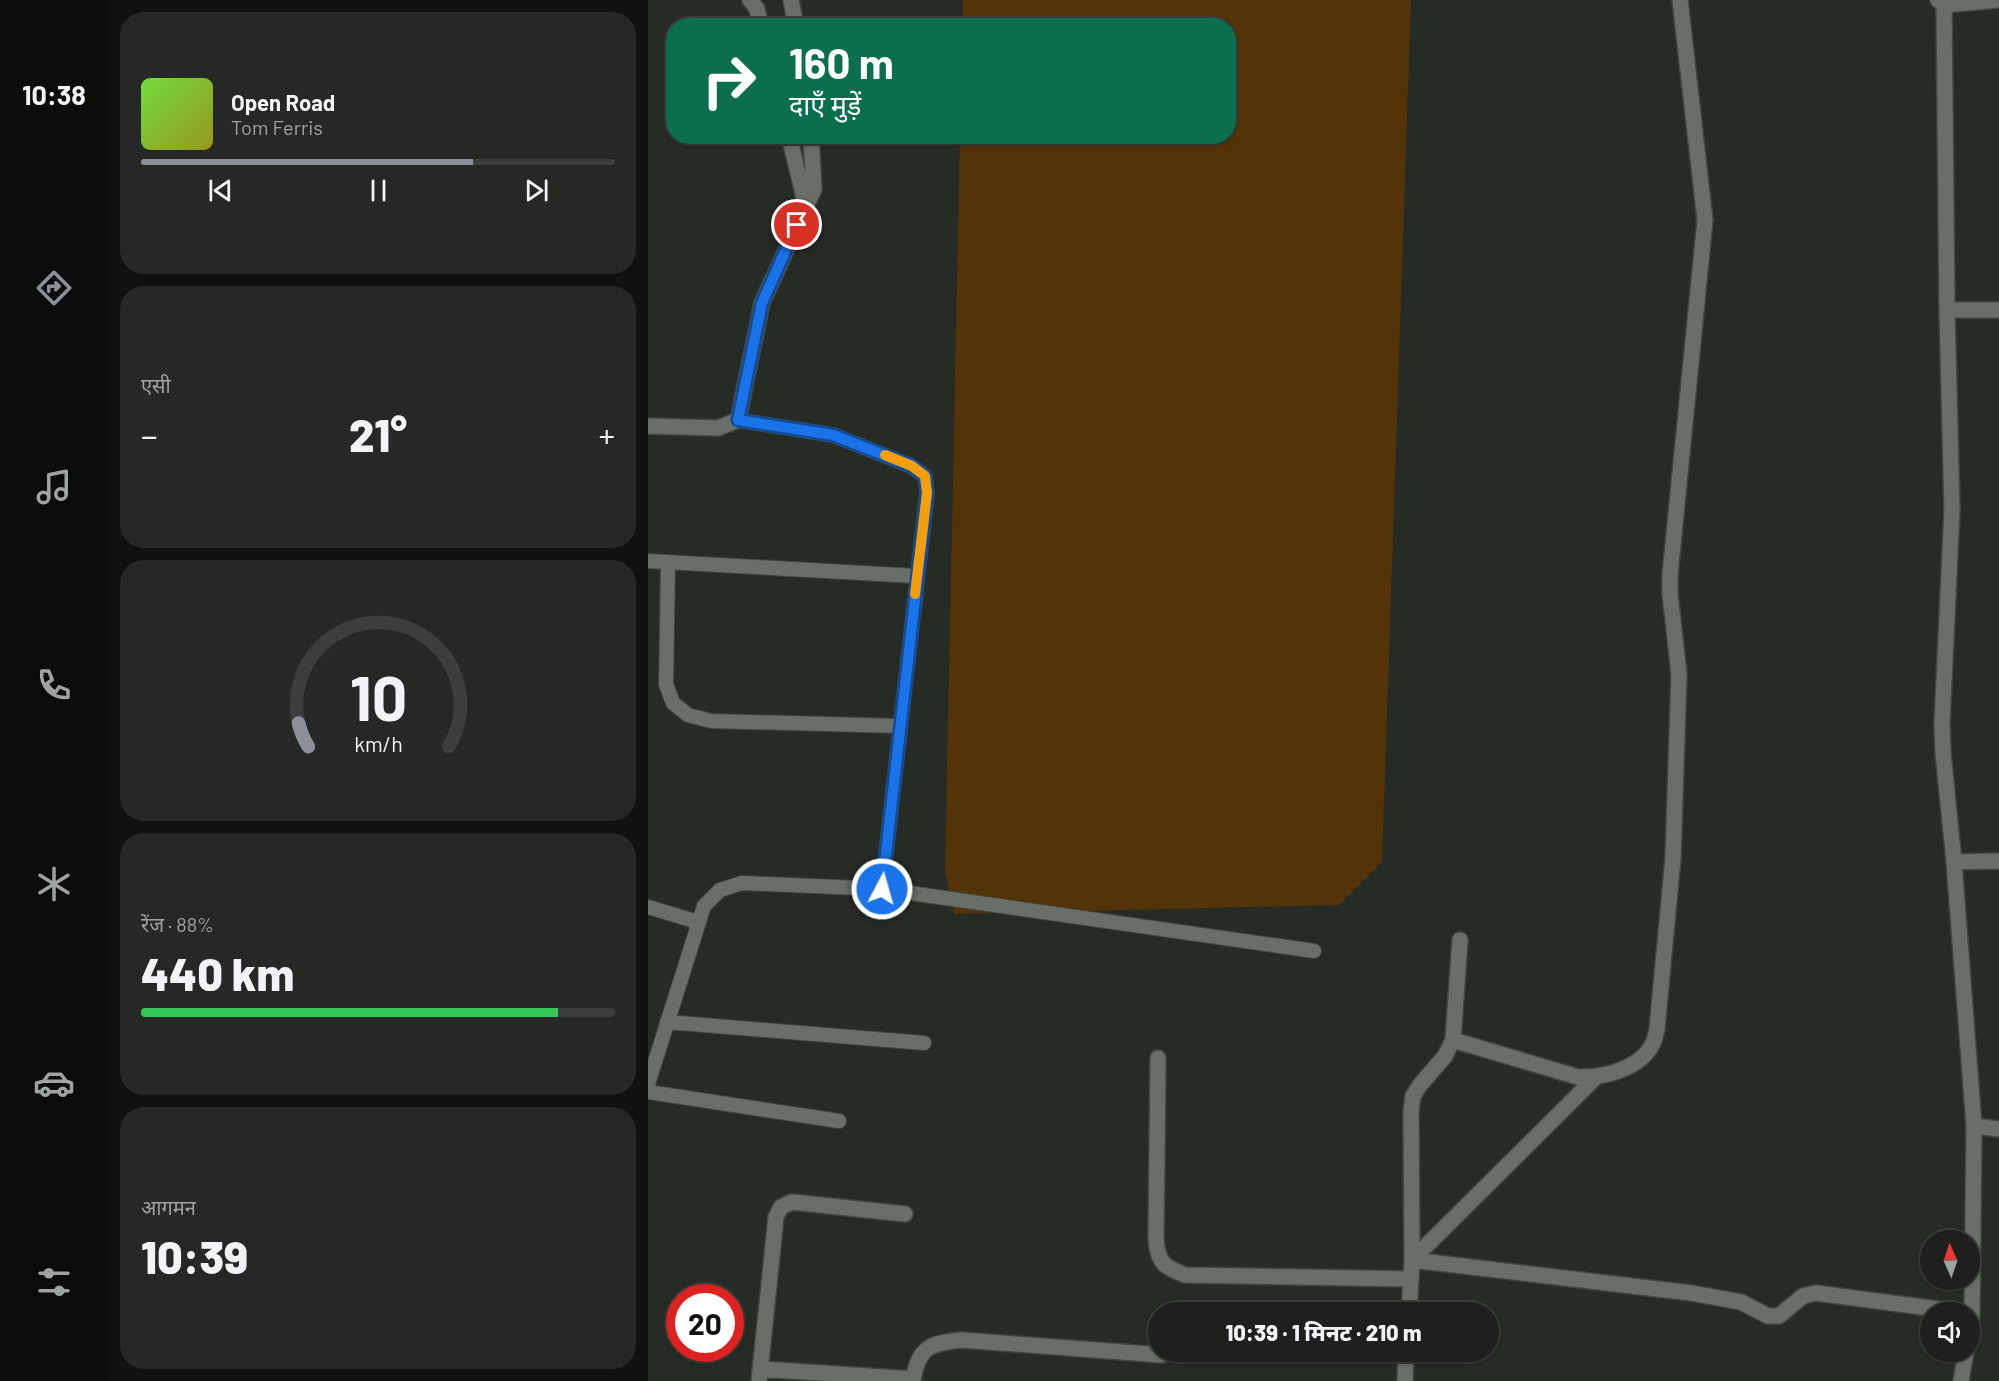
<!DOCTYPE html>
<html lang="hi">
<head>
<meta charset="utf-8">
<style>
	body { margin:0; font-family:Barlow,"Noto Sans Devanagari",sans-serif; background:#252825; color:#f1f3f6; height:100vh; display:flex; flex-direction:column; font-size:22px; white-space:nowrap }
	* { box-sizing:border-box; margin:0 }
	p { font-size:20px; color:#a0a3a3 }
	.icon { flex:none; width:33px; height:33px; fill:none; stroke:currentColor; stroke-width:2; stroke-linecap:round; stroke-linejoin:round }
	.map { position:relative; flex:1; overflow:hidden }
	.panel { display:flex; flex-direction:column; gap:12px; padding:12px; background:#10120f; width:540px }
	.panel>* { flex:none }
	.banner { position:absolute; left:18px; top:18px; width:570px; height:126px; border-radius:24px; box-shadow:0 2px 4px #0004,0 0 0 2px #3b3e3b; background:#0b6e4f; color:#fff; overflow:hidden }
	.needle { width:39px; rotate:357deg }
	.buttons { position:absolute; left:1272px; top:1230px; display:grid; gap:12px }
	.buttons a { display:grid; place-items:center; width:60px; height:60px; border-radius:50%; background:#1d201c; box-shadow:0 2px 4px #0004,0 0 0 2px #3b3e3b; font-size:30px }
	.speed { position:absolute; left:18px; top:1284px; display:flex; gap:12px; font-size:30px; font-weight:700; text-align:center }
	.speed>* { display:grid; place-content:center; width:78px; height:78px; border-radius:50%; background:#1d201c; box-shadow:0 2px 4px #0004,0 0 0 2px #3b3e3b; line-height:1 }
	.speed .limit { border:9px solid #d22; background:#fff; color:#111 }
	.pin { position:absolute; display:grid; place-items:center; width:51px; height:51px; color:#fff; margin:-26px; border:3px solid #fff; border-radius:50%; box-shadow:0 2px 6px #0007 }
	.me { position:absolute; width:66px; margin:-33px; rotate:6deg; stroke-linejoin:round; filter:drop-shadow(0 0 4px #0008) }
	.turn { display:flex; align-items:center; gap:21px; height:126px; padding:0 24px; font-size:27px }
	.turn .icon { width:78px; height:78px; stroke-width:2.5 }
	.turn b { display:block; font-size:42px; line-height:51px }
	.big { font-size:45px; font-weight:800; line-height:1.1 }
	.panel .card { flex:1; display:flex; flex-direction:column; justify-content:center; gap:9px; min-width:0; padding:0 21px; border-radius:24px; background:#252825 }
	.panel .dial { align-items:center; gap:0 }
	.dial svg { height:156px; overflow:visible; fill:none; stroke:#3b3e3b; stroke-width:7; stroke-linecap:round; text-anchor:middle }
	.dial text { fill:#f1f3f6; stroke:none }
	.song { display:flex; align-items:center; gap:18px }
	.cover { width:72px; height:72px; border-radius:9px; background:linear-gradient(135deg,hsl(100 70% 55%),hsl(60 70% 35%)) }
	.played { height:6px; border-radius:3px; background:linear-gradient(90deg,#8c9099 70%,#3b3e3b 70%) }
	.keys { display:flex; justify-content:space-around; direction:ltr }
	.heat { display:flex; justify-content:space-between; align-items:center; font-size:33px; direction:ltr }
	.charge { height:9px; border-radius:4px; background:linear-gradient(90deg,#34c759 88%,#3b3e3b 0) }
	.trip { position:absolute; left:500px; top:1302px; width:351px; height:60px; border-radius:30px; background:#1d201c; box-shadow:0 2px 4px #0004,0 0 0 2px #3b3e3b; font-weight:800; line-height:60px; text-align:center }
	main { display:flex; flex:1; min-height:0 }
	.dock { display:flex; flex-direction:column; width:108px; justify-content:space-around; align-items:center; background:#0c0d0b; color:#a0a3a3 }
	.dock .icon { width:42px; height:42px }
	.dock .active { color:#8c9099 }
	.dock b { font-size:27px; color:#f1f3f6 }
	.map>svg:first-child { display:block }
	.green { fill:#533308 }
	.lines { fill:none; stroke-linecap:round; stroke-linejoin:round }
	.lane-casing { stroke:#424641; stroke-width:16 }
	.street-casing { stroke:#424641; stroke-width:18 }
	.lane { stroke:#696e67; stroke-width:14 }
	.street { stroke:#696e67; stroke-width:15 }
	.route-casing { stroke:#114b97; stroke-width:15 }
	.route { stroke:#1a73e8; stroke-width:10 }
	.slow { stroke:#f59e0b; stroke-width:10 }
</style>
</head>
<body>
<main>
<nav class="dock">
<b>10:38</b>
<svg class="icon active" aria-label="directions" viewBox="0 0 24 24"><path d="M12 3l9 9-9 9-9-9zM9 14v-3h6M13 9l2 2-2 2"/></svg>
<svg class="icon" aria-label="music" viewBox="0 0 24 24"><path d="M9 18V5l10-2v13"/><circle cx="6" cy="18" r="3"/><circle cx="16" cy="16" r="3"/></svg>
<svg class="icon" aria-label="phone" viewBox="0 0 24 24"><path d="M5 4h4l2 5-3 2q2 4 5 5l2-3 5 2v4C11 20 4 13 5 4z"/></svg>
<svg class="icon" aria-label="climate" viewBox="0 0 24 24"><path d="M12 3v18M4 7l16 10M4 17L20 7"/></svg>
<svg class="icon" aria-label="car" viewBox="0 0 24 24"><path d="M5 17H2v-5l4-1 3-4h7l3 4 3 1v5h-3M9 17h6M6 11h13"/><circle cx="7" cy="17" r="2"/><circle cx="17" cy="17" r="2"/></svg>
<svg class="icon" aria-label="filters" viewBox="0 0 24 24"><path d="M4 7h16M4 17h16"/><circle cx="9" cy="7" r="2"/><circle cx="15" cy="17" r="2"/></svg>
</nav>
<section class="panel">
<div class="card">
<div class="song"><i class="cover"></i><div><b>Open Road</b><p>Tom Ferris</p></div></div>
<div class="played"></div>
<div class="keys"><svg class="icon" aria-label="previous" viewBox="0 0 24 24"><path d="M18 5L8 12l10 7zM5 5v14"/></svg><svg class="icon" aria-label="pause" viewBox="0 0 24 24"><path d="M8 5v14M16 5v14"/></svg><svg class="icon" aria-label="next" viewBox="0 0 24 24"><path d="M6 5l10 7-10 7zM19 5v14"/></svg></div>
</div>
<div class="card"><p>एसी</p>
<div class="heat"><a>−</a><b class="big">21°</b><a>+</a></div>
</div>
<div class="card dial"><svg viewBox="0 0 100 80">
<path d="M14 69A42 42 0 1 1 86 69"/>
<path d="M14 69A42 42 0 0 1 9 57" stroke="#8c9099"/>
<text x="50" y="56" font-size="32" font-weight="700">10</text>
<text x="50" y="72" font-size="11">km/h</text>
</svg></div>
<div class="card"><p>रेंज · 88%</p><b class="big">440 km</b><div class="charge"></div></div>
<div class="card"><p>आगमन</p><b class="big">10:39</b></div>
</section>
<div class="map">
<svg width="1351" height="1381" viewBox="0 0 1351 1381">
	<rect width="100%" height="100%" fill="#272b25"/>
	<!-- green -->
	<path class="green" d="M 315,0 L 763,0 L 734,862 L 691,905 L 306,914 L 297,871 L 312,137 L 580,136 L 580,26 L 315,25 Z"/>
	<g class="lines">
		<defs>
			<path id="lane" d="M 90,420 L 185,435 L 263,466 L 277,476 L 279,493 L 234,889
				M 0,561 L 268,576
				M 20,562 L 18,684 L 25,703 L 40,715 L 63,721 L 252,726
				M 0,907 L 50,922
				M 19,1022 L 276,1043
				M 0,1084 L 56,906 L 72,890 L 94,883 L 234,889 L 666,951
				M 0,1092 L 191,1121"/>
			<path id="street" d="M 102,0 L 109,9 L 113,26
				M 143,0 L 148,26
				M 1290,0 L 1296,5 L 1351,0
				M 1296,5 L 1299,310 L 1304,510 L 1294,723 L 1295,753 L 1306,862
				M 141,136 L 158,206
				M 1299,310 L 1351,310
				M 0,426 L 70,428 L 90,420 L 114,303 L 166,189 L 163,136
				M 805,1040 L 930,1077 C 955,1078 993,1069 1005,1043 C 1007,1039 1008,1033 1009,1029 L 1025,858 L 1031,674 L 1022,594 L 1022,575 L 1057,220 L 1032,0
				M 510,1058 L 508,1240 C 510,1263 516,1267 537,1275 L 763,1279
				M 1326,1126 L 1351,1129
				M 764,1260 L 1043,1293 L 1093,1302 L 1120,1316 L 1131,1316 L 1155,1296 L 1168,1293 L 1312,1312
				M 764,1260 L 947,1078
				M 761,1312 L 764,1260 L 763,1111 L 765,1096 L 772,1085 L 797,1056 L 805,1040 L 812,940
				M 1322,1314 L 1324,1314 L 1326,1126 L 1306,862 L 1351,861
				M 1322,1329 L 1324,1314
				M 112,1369 L 265,1379
				M 111,1381 L 128,1217 L 133,1207 L 144,1202 L 257,1214
				M 265,1381 C 270,1347 282,1343 314,1340 L 514,1355
				M 757,1381 L 758,1352
				M 1313,1381 L 1318,1352"/>
		</defs>
		<!-- lane casing -->
		<use href="#lane" class="lane-casing"/>
		<!-- street casing -->
		<use href="#street" class="street-casing"/>
		<!-- lane -->
		<use href="#lane" class="lane"/>
		<!-- street -->
		<use href="#street" class="street"/>
	</g>
	<g class="lines">
		<defs>
			<path id="route" d="M 149,225 L 114,303 L 90,420 L 185,435 L 264,466 L 277,476 L 279,493 L 234,889"/>
		</defs>
		<!-- route casing -->
		<use href="#route" class="route-casing"/>
		<!-- route -->
		<use href="#route" class="route"/>
		<!-- slow -->
		<path class="slow" d="M 237,455 L 264,466 L 277,476 L 279,493 L 267,594"/>
	</g>
</svg>
<div class="buttons">
<a><svg class="needle" viewBox="-14 -14 28 28"><path d="M0-13l5 13h-10z" fill="#e53935"/><path d="M0 13l5-13h-10z" fill="#a0a3a3"/></svg></a>
<a><svg class="icon" aria-label="sound" viewBox="0 0 24 24"><path d="M4 9h4l5-4v14l-5-4H4zM17 9q2 3 0 6"/></svg></a>
</div>
<div class="speed"><div class="limit">20</div></div>
<div class="pin" style="left:149px;top:225px;background:#d93025"><svg class="icon" aria-label="arrive" viewBox="0 0 24 24"><path d="M6 21V4h12l-3 4 3 4H6"/></svg></div>
<svg class="me" style="left:234px;top:889px" viewBox="-20 -20 40 40"><circle r="17" fill="#1a73e8" stroke="#fff" stroke-width="3"/><path d="M0-11L8 9 0 5-8 9z" fill="#fff"/></svg>
<div class="trip">10:39 · 1 मिनट · 210 m</div>
<div class="banner">
<div class="turn"><svg class="icon" aria-label="right" viewBox="0 0 24 24"><path d="M7 20v-9h11M14 6l5 5-5 5"/></svg><div><b>160 m</b>दाएँ मुड़ें</div></div>
</div>
</div>
</main>
</body>
</html>
